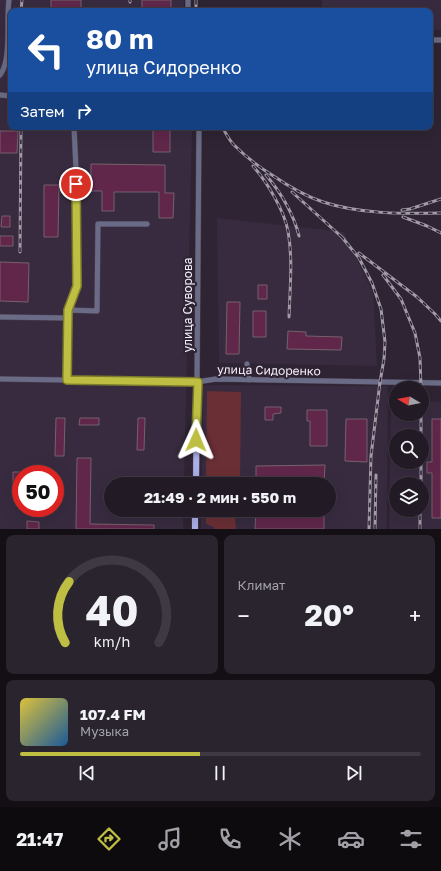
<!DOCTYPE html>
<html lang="ru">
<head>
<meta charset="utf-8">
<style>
	body { margin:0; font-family:"Golos Text",sans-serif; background:#2a242e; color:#f1f3f6; height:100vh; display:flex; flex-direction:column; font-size:15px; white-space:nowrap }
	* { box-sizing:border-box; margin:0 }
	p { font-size:13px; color:#a2a1a7 }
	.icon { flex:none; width:22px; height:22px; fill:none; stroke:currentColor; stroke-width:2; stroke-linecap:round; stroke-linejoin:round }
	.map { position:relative; height:529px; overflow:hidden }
	.sheet { display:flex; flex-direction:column; gap:6px; padding:6px; background:#130f15; flex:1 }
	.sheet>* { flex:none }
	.guide { position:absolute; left:8px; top:8px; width:425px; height:122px; border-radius:8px; box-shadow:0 4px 16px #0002,0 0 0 1px #3f3943; background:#1a4fa0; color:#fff; overflow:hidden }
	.needle { width:26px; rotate:280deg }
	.buttons { position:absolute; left:389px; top:381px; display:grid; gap:8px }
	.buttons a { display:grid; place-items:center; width:40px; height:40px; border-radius:50%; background:#221b26; box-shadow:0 4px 16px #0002,0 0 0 1px #3f3943; font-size:20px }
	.speed { position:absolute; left:12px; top:465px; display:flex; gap:8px; font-size:20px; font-weight:700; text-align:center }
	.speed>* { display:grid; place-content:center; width:52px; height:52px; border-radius:50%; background:#221b26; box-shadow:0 4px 16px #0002,0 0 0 1px #3f3943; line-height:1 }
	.speed .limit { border:6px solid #d22; background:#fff; color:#111 }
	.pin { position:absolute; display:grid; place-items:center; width:34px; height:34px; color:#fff; margin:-17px; border:2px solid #fff; border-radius:50%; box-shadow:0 1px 4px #0007 }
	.me { position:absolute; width:44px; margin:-22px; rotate:1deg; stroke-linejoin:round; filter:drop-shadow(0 0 3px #0008) }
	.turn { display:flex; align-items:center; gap:14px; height:84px; padding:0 12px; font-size:18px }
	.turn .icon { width:52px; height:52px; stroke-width:2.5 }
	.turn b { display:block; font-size:28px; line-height:34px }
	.then { display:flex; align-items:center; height:38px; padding:0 12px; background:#0003; gap:8px; font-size:15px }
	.big { font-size:30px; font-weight:700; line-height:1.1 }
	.sheet .tile { flex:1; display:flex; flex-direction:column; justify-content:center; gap:6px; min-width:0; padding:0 14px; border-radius:8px; background:#2a242e }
	.sheet .dial { align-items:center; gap:0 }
	.dial svg { height:104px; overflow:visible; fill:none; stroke:#3f3943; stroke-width:7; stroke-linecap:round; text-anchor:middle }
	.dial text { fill:#f1f3f6; stroke:none }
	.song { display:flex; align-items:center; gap:12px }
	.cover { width:48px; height:48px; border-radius:6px; background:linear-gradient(135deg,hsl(50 70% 55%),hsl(210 70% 35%)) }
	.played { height:4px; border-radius:2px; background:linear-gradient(90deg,#bebf42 45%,#3f3943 45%) }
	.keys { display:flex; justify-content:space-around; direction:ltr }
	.heat { display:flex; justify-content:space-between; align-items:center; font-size:22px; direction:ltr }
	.sheet .tiles { flex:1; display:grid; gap:6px; grid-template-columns:1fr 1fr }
	.tile:last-child { grid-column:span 2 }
	.trip { position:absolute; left:104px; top:477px; width:232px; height:40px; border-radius:20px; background:#221b26; box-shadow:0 4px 16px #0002,0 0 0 1px #3f3943; font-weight:700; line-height:40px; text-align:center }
	.menu { display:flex; height:64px; justify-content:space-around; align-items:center; background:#0e0b0f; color:#a2a1a7 }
	.menu .icon { width:28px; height:28px }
	.menu .selected { color:#bebf42 }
	.menu b { font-size:18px; color:#f1f3f6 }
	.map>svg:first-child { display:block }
	.built { fill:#382b40; fill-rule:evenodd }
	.green { fill:#6a2f35 }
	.building { fill:#60274b; stroke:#75616c }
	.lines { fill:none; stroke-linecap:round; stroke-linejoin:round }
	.minor-casing { stroke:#4a414f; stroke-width:6 }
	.major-casing { stroke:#4a414f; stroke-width:7 }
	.minor { stroke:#6a6c87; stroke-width:5 }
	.major { stroke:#acafe8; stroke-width:6 }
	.rail-casing { stroke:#a29aa7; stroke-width:3 }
	.rail { stroke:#2e2433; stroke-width:1.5; stroke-dasharray:4.5; stroke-linecap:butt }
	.route-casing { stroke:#7c7c2b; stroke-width:10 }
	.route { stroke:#bebf42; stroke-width:7 }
	.labels { text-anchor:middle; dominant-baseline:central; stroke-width:4; stroke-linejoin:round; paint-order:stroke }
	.street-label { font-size:12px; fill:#f7f0fb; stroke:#2e2433 }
</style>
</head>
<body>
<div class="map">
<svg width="441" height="529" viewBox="0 0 441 529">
	<rect width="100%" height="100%" fill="#2e2433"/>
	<!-- built -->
	<path class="built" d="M 0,0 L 184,0 L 184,11 L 11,11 L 11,127 L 192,127 L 184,484 L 111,484 L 111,510 L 183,510 L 183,529 L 0,529 ZM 21,474 L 55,474 L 55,508 L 21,508 Z
		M 322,0 L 441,0 L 441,30 L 430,30 L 430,11 L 322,11 Z
		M 217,218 L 344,232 L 373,293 L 377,366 L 219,363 Z
		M 203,385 L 388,386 L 387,529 L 201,529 L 201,510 L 329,510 L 329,484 L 202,484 Z
		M 391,400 L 396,400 L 396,414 L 422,414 L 422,401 L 441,402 L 441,529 L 389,529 ZM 396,436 L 422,436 L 422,462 L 396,462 ZM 396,484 L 422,484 L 422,510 L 396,510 Z"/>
	<!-- green -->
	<path class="green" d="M 207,391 L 241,392 L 240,484 L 206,484 Z
		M 206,510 L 240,510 L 240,515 L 235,519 L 236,529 L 214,529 L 214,527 L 206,524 Z"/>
	<!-- building -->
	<path class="building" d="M 51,0 L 81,0 L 81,11 L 51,11 Z
		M 142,0 L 171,0 L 171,11 L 142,11 Z
		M 153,127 L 170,127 L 170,152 L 153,152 Z
		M 0,131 L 18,131 L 17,153 L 0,153 Z
		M 91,164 L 165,165 L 165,193 L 174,193 L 173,218 L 159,218 L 159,192 L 114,192 L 114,211 L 102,211 L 102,191 L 91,191 Z
		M 44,185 L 59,185 L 58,237 L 44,237 Z
		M 2,216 L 10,216 L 10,227 L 1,227 Z
		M 0,236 L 13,236 L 13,246 L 0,246 Z
		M 0,262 L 29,263 L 28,302 L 0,301 Z
		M 258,285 L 267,285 L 267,299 L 258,299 Z
		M 227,302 L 240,302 L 239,354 L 226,354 Z
		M 253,311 L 266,311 L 266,337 L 253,337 Z
		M 288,331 L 306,332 L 306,336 L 342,337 L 341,350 L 287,349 Z
		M 265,407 L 281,407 L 281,413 L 273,414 L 273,420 L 265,420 Z
		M 307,410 L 327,410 L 327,446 L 310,446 L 310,421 L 307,421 Z
		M 56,418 L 65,418 L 64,456 L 55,456 Z
		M 80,418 L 99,418 L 99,425 L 79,425 Z
		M 138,418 L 145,418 L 144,450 L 137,450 Z
		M 346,419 L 367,419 L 367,462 L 345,461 Z
		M 432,419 L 441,419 L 441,518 L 432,518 L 432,473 L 427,473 L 427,462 L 432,462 Z
		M 77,458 L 91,458 L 90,524 L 154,525 L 154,529 L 76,529 Z
		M 325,465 L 324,484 L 256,484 L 256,466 Z
		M 13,472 L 21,472 L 21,495 L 13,495 Z
		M 256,510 L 324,510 L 324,529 L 255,529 Z
		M 27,521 L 39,522 L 39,529 L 27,529 Z"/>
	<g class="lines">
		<defs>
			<path id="minor" d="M 188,0 L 188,11
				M 430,40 L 440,40
				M 0,75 C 12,60 6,20 9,0
				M 0,95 L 11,96
				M 68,310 L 77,286 L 76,169 L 74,127
				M 0,317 L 68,318
				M 247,364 L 249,380
				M 0,379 L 197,382 L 216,379 L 441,383
				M 67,380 L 68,310 L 97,311 L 98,224 L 147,224
				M 197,382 L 199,127"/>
			<path id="major" d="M 196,484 L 197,382
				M 195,529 L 195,510"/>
		</defs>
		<!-- minor casing -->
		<use href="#minor" class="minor-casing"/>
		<!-- major casing -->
		<use href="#major" class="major-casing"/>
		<!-- minor -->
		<use href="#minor" class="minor"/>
		<!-- major -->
		<use href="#major" class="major"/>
		<defs>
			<path id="rail" d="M 196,0 L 196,11
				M 130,2 L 130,0
				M 21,11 L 22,0
				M 222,127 C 226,133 229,140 234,145 C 245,156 259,167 272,175 C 288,186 305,196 323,202 C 360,214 402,214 441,213
				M 13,128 L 13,127
				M 253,166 C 267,182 284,210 288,231 C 293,259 290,288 289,317
				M 266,175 C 282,194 293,212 299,236
				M 292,192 L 344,239
				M 402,210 L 410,209 L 441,199
				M 403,217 L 427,226 L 441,233
				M 341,236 L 359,258 L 372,283 L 381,309 L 385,342 L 384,359 L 380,382 L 371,456 L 369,529
				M 20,252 L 21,127
				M 359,253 L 417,297 L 435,314 L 441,321
				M 383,275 L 401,299 L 415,333 L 420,358 L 421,388
				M 421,436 L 421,414
				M 421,484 L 421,462
				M 375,529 L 376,475
				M 420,529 L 420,510"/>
		</defs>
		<!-- rail casing -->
		<use href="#rail" class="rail-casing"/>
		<!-- rail -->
		<use href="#rail" class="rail"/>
	</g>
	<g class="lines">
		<defs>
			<path id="route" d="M 76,184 L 77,286 L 68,310 L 67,380 L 198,382 L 196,440"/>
		</defs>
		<!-- route casing -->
		<use href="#route" class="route-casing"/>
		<!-- route -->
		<use href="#route" class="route"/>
	</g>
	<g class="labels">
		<!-- street labels -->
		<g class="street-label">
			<text transform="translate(187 305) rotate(-90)">улица Суворова</text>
			<text transform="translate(269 370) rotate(1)">улица Сидоренко</text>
		</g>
	</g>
</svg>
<div class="buttons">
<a><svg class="needle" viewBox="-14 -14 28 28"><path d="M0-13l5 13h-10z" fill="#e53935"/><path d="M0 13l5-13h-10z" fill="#a2a1a7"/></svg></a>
<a><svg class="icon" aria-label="search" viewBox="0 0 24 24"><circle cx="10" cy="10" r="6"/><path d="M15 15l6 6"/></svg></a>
<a><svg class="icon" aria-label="layers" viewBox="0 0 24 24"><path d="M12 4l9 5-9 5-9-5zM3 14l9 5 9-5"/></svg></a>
</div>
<div class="speed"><div class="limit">50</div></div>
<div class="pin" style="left:76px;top:184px;background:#d93025"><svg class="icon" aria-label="arrive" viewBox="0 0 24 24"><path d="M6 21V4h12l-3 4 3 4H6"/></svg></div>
<svg class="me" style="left:196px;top:440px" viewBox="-20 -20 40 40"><path d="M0-17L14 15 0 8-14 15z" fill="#bebf42" stroke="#fff" stroke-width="4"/></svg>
<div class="trip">21:49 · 2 мин · 550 m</div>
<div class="guide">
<div class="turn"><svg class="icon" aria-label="left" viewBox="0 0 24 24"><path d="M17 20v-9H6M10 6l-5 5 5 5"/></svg><div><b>80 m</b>улица Сидоренко</div></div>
<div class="then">Затем<svg class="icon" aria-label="right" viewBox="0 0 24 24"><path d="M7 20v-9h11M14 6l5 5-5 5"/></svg></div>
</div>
</div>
<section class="sheet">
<div class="tiles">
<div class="tile dial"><svg viewBox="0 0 100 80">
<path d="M14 69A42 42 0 1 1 86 69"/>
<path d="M14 69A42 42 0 0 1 17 22" stroke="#bebf42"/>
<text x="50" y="56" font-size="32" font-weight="700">40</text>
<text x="50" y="72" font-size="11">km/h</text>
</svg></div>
<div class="tile"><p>Климат</p>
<div class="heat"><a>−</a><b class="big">20°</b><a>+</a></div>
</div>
<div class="tile">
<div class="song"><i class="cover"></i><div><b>107.4 FM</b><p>Музыка</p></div></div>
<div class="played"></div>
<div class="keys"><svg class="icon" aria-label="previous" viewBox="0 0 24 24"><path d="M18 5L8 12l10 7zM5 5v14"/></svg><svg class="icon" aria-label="pause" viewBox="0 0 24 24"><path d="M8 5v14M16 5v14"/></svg><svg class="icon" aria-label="next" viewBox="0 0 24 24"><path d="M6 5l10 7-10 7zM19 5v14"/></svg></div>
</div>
</div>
</section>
<nav class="menu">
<b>21:47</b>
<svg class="icon selected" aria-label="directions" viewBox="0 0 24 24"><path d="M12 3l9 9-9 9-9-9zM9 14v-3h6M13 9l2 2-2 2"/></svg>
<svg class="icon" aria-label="music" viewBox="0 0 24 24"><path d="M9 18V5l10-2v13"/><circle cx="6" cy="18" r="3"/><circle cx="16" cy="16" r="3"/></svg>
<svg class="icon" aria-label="phone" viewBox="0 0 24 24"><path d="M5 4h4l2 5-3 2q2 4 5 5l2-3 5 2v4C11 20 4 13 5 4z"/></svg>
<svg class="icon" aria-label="climate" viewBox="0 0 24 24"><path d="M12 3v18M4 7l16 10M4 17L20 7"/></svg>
<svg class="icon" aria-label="car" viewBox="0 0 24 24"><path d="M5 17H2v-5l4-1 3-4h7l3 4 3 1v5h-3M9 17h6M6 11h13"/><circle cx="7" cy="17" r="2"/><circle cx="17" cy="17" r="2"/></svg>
<svg class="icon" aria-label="filters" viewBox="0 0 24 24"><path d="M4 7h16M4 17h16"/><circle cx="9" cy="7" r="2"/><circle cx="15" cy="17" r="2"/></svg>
</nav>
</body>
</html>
